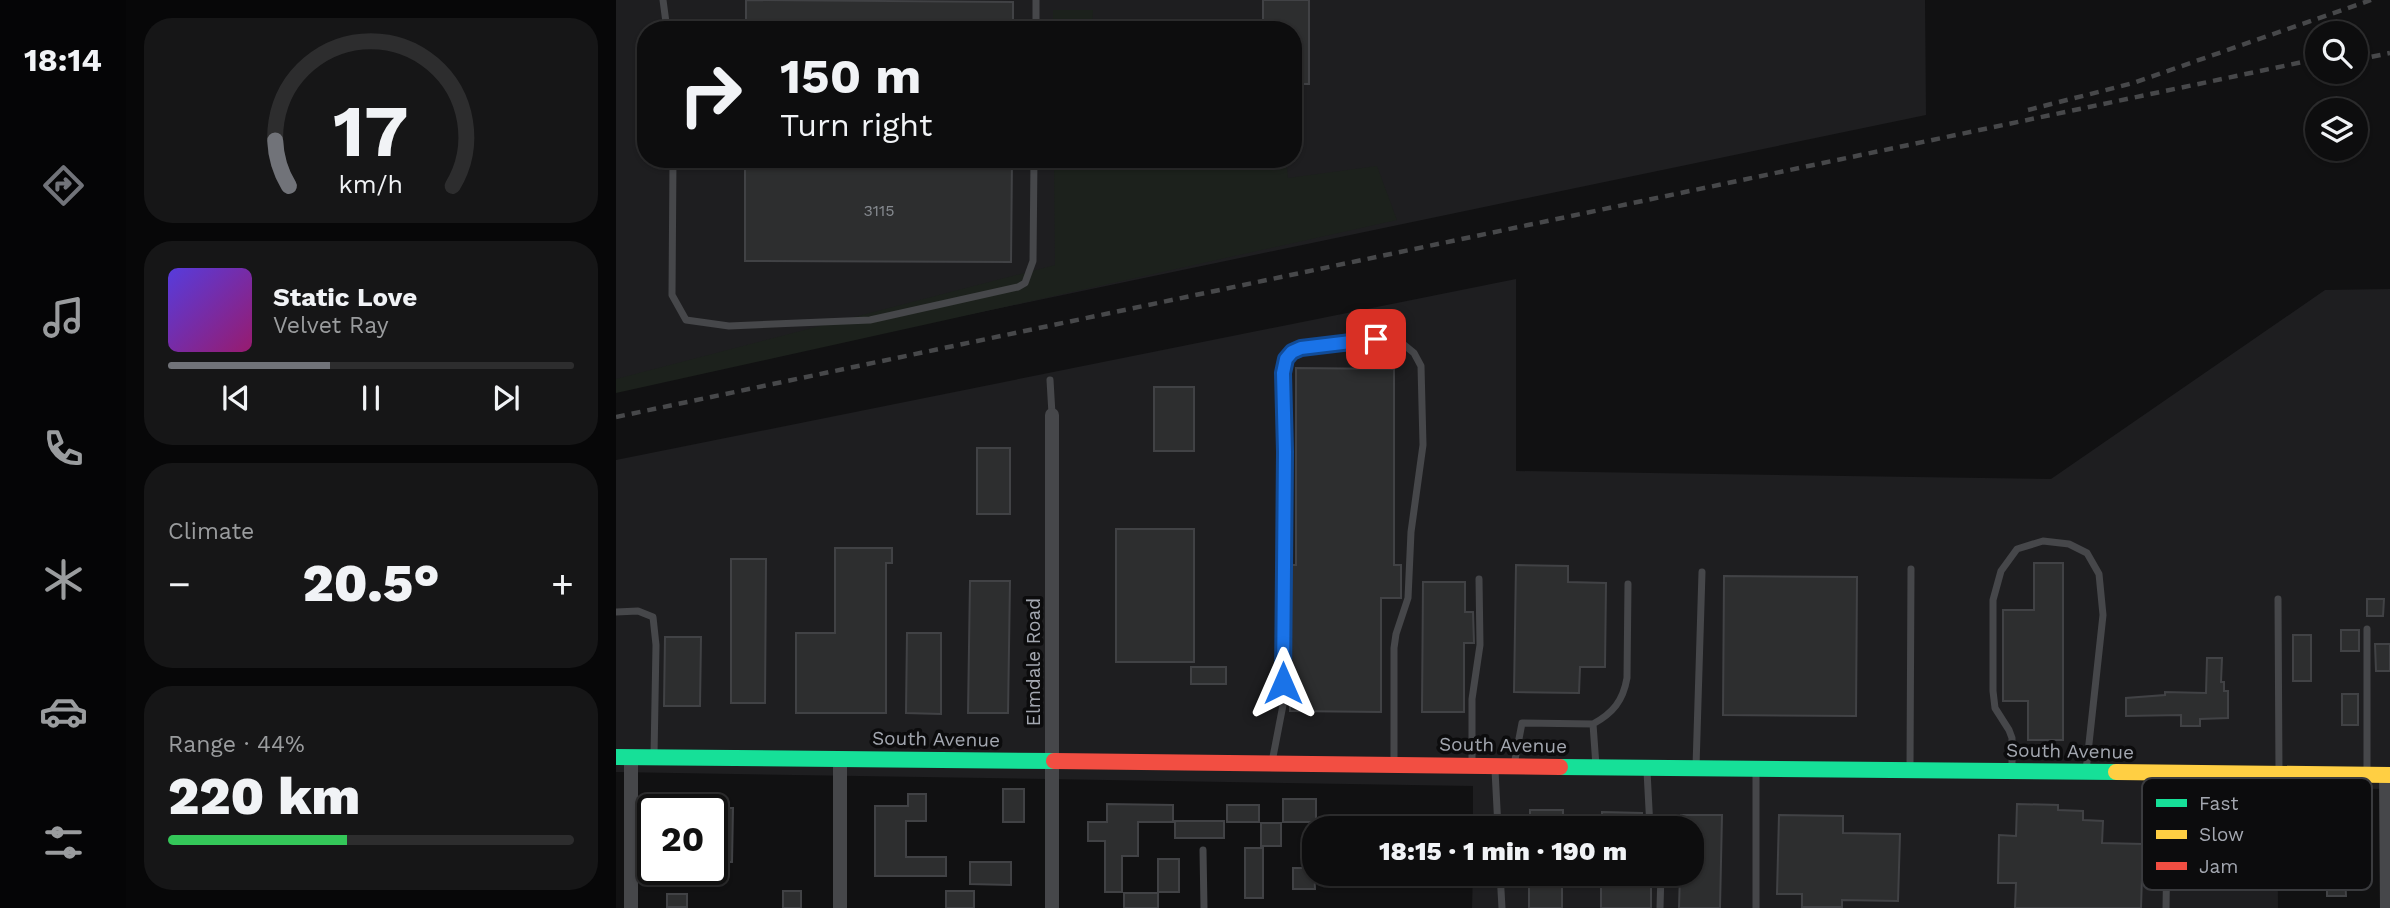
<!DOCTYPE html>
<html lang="en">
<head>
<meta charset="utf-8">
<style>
	body { margin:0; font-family:"Work Sans",sans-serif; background:#161617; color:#f1f3f6; height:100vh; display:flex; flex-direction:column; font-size:26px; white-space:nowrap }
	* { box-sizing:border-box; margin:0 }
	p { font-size:23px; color:#9a9c9e }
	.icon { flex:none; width:38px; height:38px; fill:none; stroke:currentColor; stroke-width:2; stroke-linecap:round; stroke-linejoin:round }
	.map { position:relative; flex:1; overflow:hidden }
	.panel { display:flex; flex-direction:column; gap:18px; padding:18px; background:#070708; width:490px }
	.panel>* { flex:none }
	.top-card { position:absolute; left:21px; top:21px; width:665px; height:147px; border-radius:28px; box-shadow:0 2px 5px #0004,0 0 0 2px #2d2d2e; background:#0d0d0e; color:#f1f3f6; overflow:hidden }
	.buttons { position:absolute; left:1689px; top:21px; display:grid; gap:14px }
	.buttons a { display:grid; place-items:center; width:63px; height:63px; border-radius:50%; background:#0d0d0e; box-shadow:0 2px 5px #0004,0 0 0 2px #2d2d2e; font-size:35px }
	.speed { position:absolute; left:21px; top:794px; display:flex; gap:14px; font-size:35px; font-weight:700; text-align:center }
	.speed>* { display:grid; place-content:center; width:91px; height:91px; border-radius:50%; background:#0d0d0e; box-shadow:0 2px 5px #0004,0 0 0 2px #2d2d2e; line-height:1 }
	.speed .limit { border:4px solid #111; border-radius:10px; background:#fff; color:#111 }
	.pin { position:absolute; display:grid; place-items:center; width:60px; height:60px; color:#fff; margin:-30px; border-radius:14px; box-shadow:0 4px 10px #0006 }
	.me { position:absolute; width:77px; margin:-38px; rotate:0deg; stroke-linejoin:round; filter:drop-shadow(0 0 5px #0008) }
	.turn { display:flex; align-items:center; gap:24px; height:147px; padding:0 28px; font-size:32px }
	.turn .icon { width:91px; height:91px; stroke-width:2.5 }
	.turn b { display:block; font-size:49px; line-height:60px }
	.big { font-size:52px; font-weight:800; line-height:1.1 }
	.panel .widget { flex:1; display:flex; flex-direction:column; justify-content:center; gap:10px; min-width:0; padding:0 24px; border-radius:28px; background:#161617 }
	.panel .dial { align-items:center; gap:0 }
	.dial svg { height:182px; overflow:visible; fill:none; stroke:#2d2d2e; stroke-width:7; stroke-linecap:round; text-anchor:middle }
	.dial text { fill:#f1f3f6; stroke:none }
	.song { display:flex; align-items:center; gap:21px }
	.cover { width:84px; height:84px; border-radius:10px; background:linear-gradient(135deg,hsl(250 70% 55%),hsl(320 70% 35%)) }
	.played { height:7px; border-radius:4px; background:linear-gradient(90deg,#717379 40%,#2d2d2e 40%) }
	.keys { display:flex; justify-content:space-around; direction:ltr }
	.heat { display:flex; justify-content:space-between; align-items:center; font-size:38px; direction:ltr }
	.charge { height:10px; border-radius:5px; background:linear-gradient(90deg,#34c759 44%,#2d2d2e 0) }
	.trip { position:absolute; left:686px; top:816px; width:402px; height:70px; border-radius:28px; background:#0d0d0e; box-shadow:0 2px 5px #0004,0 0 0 2px #2d2d2e; font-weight:800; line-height:70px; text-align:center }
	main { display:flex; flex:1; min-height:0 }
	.tab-bar { display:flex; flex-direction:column; width:126px; justify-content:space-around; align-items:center; background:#050506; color:#9a9c9e }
	.tab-bar .icon { width:49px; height:49px }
	.tab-bar .on { color:#717379 }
	.tab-bar b { font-size:32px; color:#f1f3f6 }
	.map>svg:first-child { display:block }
	.built { fill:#1e1e20; fill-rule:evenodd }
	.green { fill:#1c211c }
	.building { fill:#2d2e2f; stroke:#414245; stroke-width:2 }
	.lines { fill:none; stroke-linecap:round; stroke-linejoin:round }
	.lane { stroke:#46474a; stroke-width:7 }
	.street { stroke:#46474a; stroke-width:14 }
	.fast { stroke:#16e098; stroke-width:16 }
	.slow { stroke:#ffcf43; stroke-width:16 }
	.jam { stroke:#f24e42; stroke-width:16 }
	.rail { stroke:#47484a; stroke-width:4.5; stroke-dasharray:9 7; stroke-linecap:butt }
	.route-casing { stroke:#114b97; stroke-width:18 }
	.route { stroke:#1a73e8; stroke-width:12 }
	.labels { text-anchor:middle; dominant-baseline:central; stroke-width:7; stroke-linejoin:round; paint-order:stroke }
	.number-label { font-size:16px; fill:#868a90 }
	.street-label { font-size:19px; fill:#a4a8b1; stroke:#0c0c0d }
	.key { fill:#0c0c0d; stroke:#3a3b3e; stroke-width:2 }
	.key-label { font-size:19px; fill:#a4a8b1 }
</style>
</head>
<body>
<main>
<nav class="tab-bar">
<b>18:14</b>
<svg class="icon on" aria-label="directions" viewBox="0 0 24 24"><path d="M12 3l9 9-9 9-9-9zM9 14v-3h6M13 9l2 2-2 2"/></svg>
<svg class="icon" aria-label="music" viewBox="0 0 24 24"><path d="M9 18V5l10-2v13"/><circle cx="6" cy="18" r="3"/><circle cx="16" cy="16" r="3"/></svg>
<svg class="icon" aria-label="phone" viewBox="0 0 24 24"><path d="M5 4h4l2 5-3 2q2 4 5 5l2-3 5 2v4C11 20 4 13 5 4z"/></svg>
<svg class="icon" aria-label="climate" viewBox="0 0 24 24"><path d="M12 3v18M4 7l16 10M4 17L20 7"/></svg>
<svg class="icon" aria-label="car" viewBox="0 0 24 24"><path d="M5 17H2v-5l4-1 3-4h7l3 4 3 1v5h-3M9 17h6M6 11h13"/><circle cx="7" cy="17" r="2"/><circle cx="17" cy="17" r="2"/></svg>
<svg class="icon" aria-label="filters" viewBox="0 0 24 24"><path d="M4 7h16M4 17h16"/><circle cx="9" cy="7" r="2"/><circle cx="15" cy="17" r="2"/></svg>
</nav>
<section class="panel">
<div class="widget dial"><svg viewBox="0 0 100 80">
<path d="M14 69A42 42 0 1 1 86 69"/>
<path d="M14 69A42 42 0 0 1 8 49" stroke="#717379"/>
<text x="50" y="56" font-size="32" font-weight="700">17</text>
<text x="50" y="72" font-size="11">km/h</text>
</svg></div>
<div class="widget">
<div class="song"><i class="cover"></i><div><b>Static Love</b><p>Velvet Ray</p></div></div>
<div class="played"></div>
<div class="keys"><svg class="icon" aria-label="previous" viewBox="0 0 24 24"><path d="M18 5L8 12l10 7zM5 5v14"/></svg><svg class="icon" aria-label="pause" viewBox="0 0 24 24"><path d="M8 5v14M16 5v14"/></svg><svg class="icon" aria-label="next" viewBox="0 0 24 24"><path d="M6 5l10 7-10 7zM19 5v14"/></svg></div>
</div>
<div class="widget"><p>Climate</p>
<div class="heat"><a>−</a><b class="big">20.5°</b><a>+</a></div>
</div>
<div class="widget"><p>Range · 44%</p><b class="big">220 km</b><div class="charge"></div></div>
</section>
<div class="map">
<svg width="1774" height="908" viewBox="0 0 1774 908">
	<rect width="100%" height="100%" fill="#111112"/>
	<!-- built -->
	<path class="built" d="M 0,0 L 1309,0 L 1310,115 L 0,388 ZM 30,30 L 677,30 L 677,159 L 30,159 Z
		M 900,279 L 900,471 L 1435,479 L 1709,290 L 1774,289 L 1774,789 L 1661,788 L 1662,908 L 856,908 L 857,873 L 1076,873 L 1076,828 L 857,828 L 857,786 L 0,772 L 0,460 Z"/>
	<!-- green -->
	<path class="green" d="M 437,10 L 477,10 L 476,30 L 437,30 Z
		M 438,159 L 670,159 L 672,178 L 761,166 L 781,220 L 0,393 L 0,379 L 439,265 Z"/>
	<!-- building -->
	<path class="building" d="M 130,0 L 397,2 L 397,30 L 130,30 Z
		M 647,0 L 693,0 L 693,84 L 677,84 L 677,30 L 647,30 Z
		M 129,159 L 396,159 L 395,262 L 129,261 Z
		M 680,368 L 778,369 L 778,565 L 785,565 L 785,598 L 765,598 L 765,712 L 674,711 L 674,565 L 680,565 Z
		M 538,387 L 578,387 L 578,451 L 538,451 Z
		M 361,448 L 394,448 L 394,514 L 361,514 Z
		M 500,529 L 578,529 L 578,662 L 500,662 Z
		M 219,548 L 276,548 L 276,563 L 270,563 L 270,713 L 180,713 L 180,633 L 219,633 Z
		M 115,559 L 150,559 L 149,703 L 115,703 Z
		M 1418,563 L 1447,563 L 1447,740 L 1412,740 L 1412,701 L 1387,701 L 1387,610 L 1418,610 Z
		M 900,565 L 952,566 L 952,582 L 990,583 L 989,667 L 964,667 L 963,693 L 898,692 Z
		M 1108,576 L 1241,577 L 1240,716 L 1107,715 Z
		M 354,581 L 394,581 L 392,713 L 352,713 Z
		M 807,582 L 849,582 L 849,612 L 857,612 L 858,643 L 848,643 L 848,712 L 806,712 Z
		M 1751,599 L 1768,599 L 1767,616 L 1751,616 Z
		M 1725,630 L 1743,630 L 1743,651 L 1725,651 Z
		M 291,633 L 325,633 L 325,714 L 290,713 Z
		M 1677,635 L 1695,635 L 1695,681 L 1677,681 Z
		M 49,637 L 85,637 L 84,706 L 48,706 Z
		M 1759,644 L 1774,644 L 1774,671 L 1760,671 Z
		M 1591,658 L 1606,658 L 1605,682 L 1608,682 L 1608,691 L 1612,691 L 1612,718 L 1584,719 L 1584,726 L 1565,726 L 1565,715 L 1510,716 L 1510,698 L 1549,695 L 1549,692 L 1590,693 Z
		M 575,667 L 610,667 L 610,684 L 575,684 Z
		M 1726,694 L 1742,694 L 1742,725 L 1726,725 Z
		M 387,789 L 408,789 L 408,822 L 387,822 Z
		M 49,794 L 104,794 L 104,808 L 117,808 L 116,862 L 96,862 L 96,810 L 49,810 Z
		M 292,794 L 310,794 L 310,821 L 290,821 L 290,857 L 330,857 L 330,876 L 259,876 L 259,806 L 292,806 Z
		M 667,799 L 700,799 L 700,822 L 667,822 Z
		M 491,804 L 557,805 L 557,822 L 522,822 L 522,856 L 506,856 L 506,892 L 489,892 L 489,841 L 472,841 L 472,822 L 491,822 Z
		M 1401,804 L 1442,805 L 1442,810 L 1467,811 L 1467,820 L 1487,821 L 1486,843 L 1527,844 L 1525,908 L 1399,908 L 1400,883 L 1382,883 L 1383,835 L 1400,836 Z
		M 611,805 L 643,805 L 643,822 L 611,822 Z
		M 1731,808 L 1732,829 L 1727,829 L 1730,896 L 1711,896 L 1711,870 L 1676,871 L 1675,854 L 1700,853 L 1699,827 L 1677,827 L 1677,811 Z
		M 914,810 L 947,810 L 947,828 L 914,828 Z
		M 986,812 L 1026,813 L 1026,828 L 986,828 Z
		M 1065,815 L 1106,815 L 1104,908 L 1063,908 L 1064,873 L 1076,873 L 1076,828 L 1065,828 Z
		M 1163,815 L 1227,816 L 1227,833 L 1284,834 L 1282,901 L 1226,900 L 1226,907 L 1186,907 L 1186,894 L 1161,894 Z
		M 559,821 L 608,821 L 608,838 L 559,838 Z
		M 645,823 L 665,823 L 665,846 L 645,846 Z
		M 629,848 L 647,848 L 647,898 L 629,898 Z
		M 542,859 L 563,859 L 563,892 L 542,892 Z
		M 354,862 L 395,862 L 395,885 L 354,884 Z
		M 677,868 L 698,868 L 699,889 L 677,889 Z
		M 913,873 L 946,873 L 946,908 L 913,908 Z
		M 985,873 L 1035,873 L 1035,908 L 985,908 Z
		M 167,891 L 185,891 L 185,908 L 167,908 Z
		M 330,891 L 358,891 L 358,908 L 330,908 Z
		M 508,893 L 542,893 L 542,908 L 508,908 Z
		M 51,894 L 71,894 L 71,907 L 51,907 Z"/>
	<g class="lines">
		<!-- lane -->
		<path class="lane" d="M 47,0 L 51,30
			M 420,30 L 420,0
			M 57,159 L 56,295 L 70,320 L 113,326 L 254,320 L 402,287 L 409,283 L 417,261 L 418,159
			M 434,380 L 436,414
			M 1662,599 L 1663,773
			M 0,612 L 22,611 L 37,617 L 40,645 L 38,756
			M 1751,629 L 1751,774
			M 977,724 C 997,713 1007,701 1011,678 L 1012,584
			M 656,762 L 667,705 L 669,452 L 667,373 L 670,359 L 676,352 L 685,348 L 713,343 L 775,340 L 787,344 L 798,353 L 805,366 L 807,445 L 795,532 L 792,598 L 780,634 L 778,648 L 778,764
			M 856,765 L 856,699 L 864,645 L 863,579
			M 898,765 L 906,723 L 977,724 L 980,766
			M 1080,767 L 1086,572
			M 1294,768 L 1295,569
			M 1396,769 L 1396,738 L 1393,730 L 1379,708 L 1377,691 L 1377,600 L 1385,571 L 1401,549 L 1427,541 L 1453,544 L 1471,553 L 1483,574 L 1487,615 L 1470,771
			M 879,770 L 882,828
			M 1031,771 L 1034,828
			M 1140,773 L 1140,908
			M 587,850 L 588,908
			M 884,873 L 886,908
			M 1044,908 L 1045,873
			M 1550,908 L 1552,777"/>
		<!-- street -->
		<path class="street" d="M 436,415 L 436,908
			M 224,759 L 224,908
			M 1770,775 L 1771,908
			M 15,908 L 15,757"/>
		<!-- fast -->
		<path class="fast" d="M 0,757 L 438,761
			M 944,767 L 1500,772"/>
		<!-- slow -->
		<path class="slow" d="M 1500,772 L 1774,775"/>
		<!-- jam -->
		<path class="jam" d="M 438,761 L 944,767"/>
		<!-- rail -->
		<path class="rail" d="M 1740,60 L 1774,53
			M 1412,110 L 1517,83 L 1755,0
			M 0,417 L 1701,59"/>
	</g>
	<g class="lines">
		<defs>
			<path id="route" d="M 667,683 L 669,452 L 667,373 L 670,359 L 676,352 L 685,348 L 760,339"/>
		</defs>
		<!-- route casing -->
		<use href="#route" class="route-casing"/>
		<!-- route -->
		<use href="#route" class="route"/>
	</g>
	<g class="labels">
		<!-- number labels -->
		<g class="number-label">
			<text x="263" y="210">3115</text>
		</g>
		<!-- street labels -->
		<g class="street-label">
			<text transform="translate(417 662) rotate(-90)">Elmdale Road</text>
			<text transform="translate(320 739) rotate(1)">South Avenue</text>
			<text transform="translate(887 745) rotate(1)">South Avenue</text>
			<text transform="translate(1454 751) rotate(1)">South Avenue</text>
		</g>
	</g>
	<!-- legend -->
	<rect x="1526" y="778" width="230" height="112" rx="10" class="key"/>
	<rect x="1540" y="799" width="31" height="8" fill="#16e098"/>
	<rect x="1540" y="830" width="31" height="9" fill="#ffcf43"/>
	<rect x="1540" y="862" width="31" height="8" fill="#f24e42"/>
	<g class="key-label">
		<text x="1583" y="810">Fast</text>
		<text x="1583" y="841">Slow</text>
		<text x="1583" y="873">Jam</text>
	</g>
</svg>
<div class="buttons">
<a><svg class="icon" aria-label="search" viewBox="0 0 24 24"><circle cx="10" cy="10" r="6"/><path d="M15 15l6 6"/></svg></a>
<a><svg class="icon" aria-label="layers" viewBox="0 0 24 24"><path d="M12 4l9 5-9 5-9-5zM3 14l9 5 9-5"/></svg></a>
</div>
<div class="speed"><div class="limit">20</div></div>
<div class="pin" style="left:760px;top:339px;background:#d93025"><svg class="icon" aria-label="arrive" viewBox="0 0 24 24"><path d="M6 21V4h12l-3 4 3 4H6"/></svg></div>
<svg class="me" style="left:667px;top:683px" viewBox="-20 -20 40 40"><path d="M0-17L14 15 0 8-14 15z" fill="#1a73e8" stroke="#fff" stroke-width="4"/></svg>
<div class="trip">18:15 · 1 min · 190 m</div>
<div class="top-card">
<div class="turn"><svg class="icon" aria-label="right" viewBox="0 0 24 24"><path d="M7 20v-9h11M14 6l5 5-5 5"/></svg><div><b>150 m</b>Turn right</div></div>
</div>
</div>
</main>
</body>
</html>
